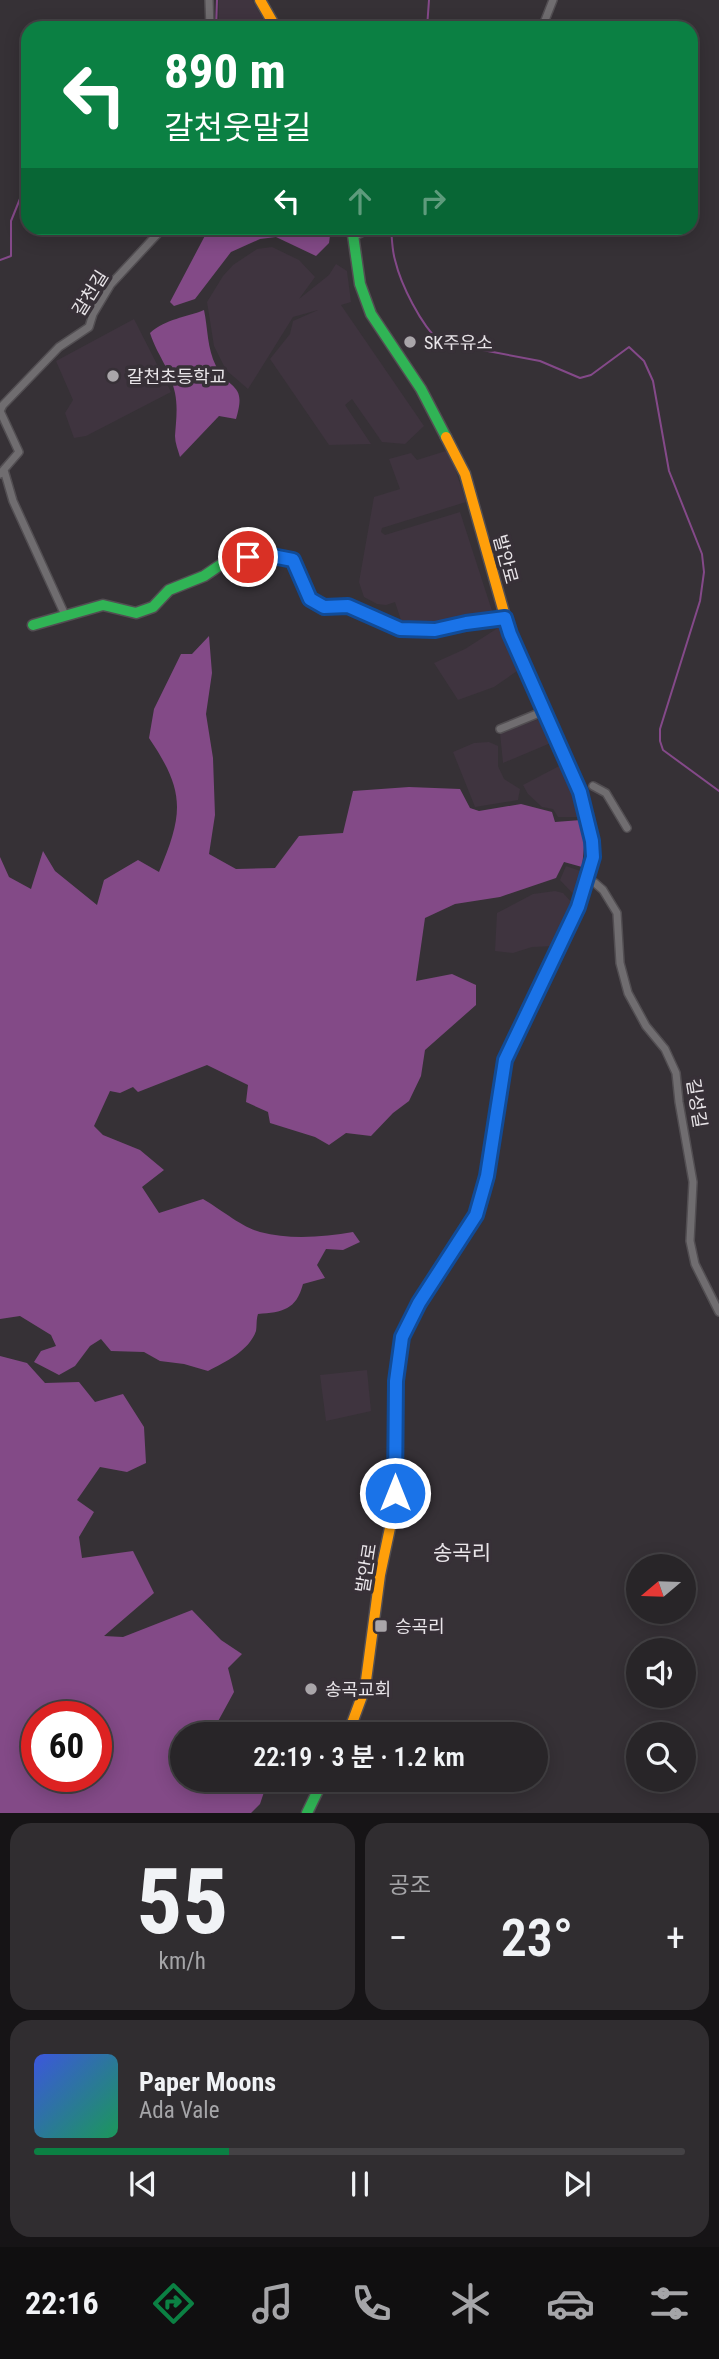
<!DOCTYPE html>
<html lang="ko">
<head>
<meta charset="utf-8">
<style>
	body { margin:0; font-family:"Roboto Condensed","Noto Sans KR",sans-serif; background:#302d30; color:#f1f3f6; height:100vh; display:flex; flex-direction:column; font-size:26px; white-space:nowrap }
	* { box-sizing:border-box; margin:0 }
	p { font-size:23px; color:#a5a5a8 }
	.icon { flex:none; width:38px; height:38px; fill:none; stroke:currentColor; stroke-width:2; stroke-linecap:round; stroke-linejoin:round }
	.map { position:relative; height:1813px; overflow:hidden }
	.side { display:flex; flex-direction:column; gap:10px; padding:10px; background:#161416; flex:1 }
	.side>* { flex:none }
	.guide { position:absolute; left:21px; top:21px; width:677px; height:214px; border-radius:21px; box-shadow:0 4px 18px #0003,0 0 0 2px #444245; background:#0b8043; color:#fff; overflow:hidden }
	.needle { width:46px; rotate:251deg }
	.fabs { position:absolute; left:626px; top:1554px; display:grid; gap:14px }
	.fabs a { display:grid; place-items:center; width:70px; height:70px; border-radius:50%; background:#282528; box-shadow:0 4px 18px #0003,0 0 0 2px #444245; font-size:35px }
	.speed { position:absolute; left:21px; top:1701px; display:flex; gap:14px; font-size:35px; font-weight:700; text-align:center }
	.speed>* { display:grid; place-content:center; width:91px; height:91px; border-radius:50%; background:#282528; box-shadow:0 4px 18px #0003,0 0 0 2px #444245; line-height:1 }
	.speed .limit { border:10px solid #d22; background:#fff; color:#111 }
	.pin { position:absolute; display:grid; place-items:center; width:60px; height:60px; color:#fff; margin:-30px; border:4px solid #fff; border-radius:50%; box-shadow:0 2px 7px #0007 }
	.me { position:absolute; width:77px; margin:-38px; rotate:0deg; stroke-linejoin:round; filter:drop-shadow(0 0 5px #0008) }
	.turn { display:flex; align-items:center; gap:24px; height:147px; padding:0 28px; font-size:32px }
	.turn .icon { width:91px; height:91px; stroke-width:2.5 }
	.turn b { display:block; font-size:49px; line-height:60px }
	.lanes { display:flex; align-items:center; height:66px; padding:0 28px; background:#0003; justify-content:center; gap:35px; direction:ltr }
	.lanes .off { opacity:.35 }
	.big { font-size:52px; font-weight:600; line-height:1.1 }
	.side .widget { flex:1; display:flex; flex-direction:column; justify-content:center; gap:10px; min-width:0; padding:0 24px; border-radius:21px; background:#302d30 }
	.side .dial { align-items:center; gap:0 }
	.dial b { font-size:91px; line-height:1 }
	.song { display:flex; align-items:center; gap:21px }
	.cover { width:84px; height:84px; border-radius:10px; background:linear-gradient(135deg,hsl(230 70% 55%),hsl(150 70% 35%)) }
	.played { height:7px; border-radius:4px; background:linear-gradient(90deg,#0b8043 30%,#444245 30%) }
	.keys { display:flex; justify-content:space-around; direction:ltr }
	.heat { display:flex; justify-content:space-between; align-items:center; font-size:38px; direction:ltr }
	.side .tiles { flex:1; display:grid; gap:10px; grid-template-columns:1fr 1fr }
	.widget:last-child { grid-column:span 2 }
	.trip { position:absolute; left:170px; top:1722px; width:378px; height:70px; border-radius:35px; background:#282528; box-shadow:0 4px 18px #0003,0 0 0 2px #444245; font-weight:600; line-height:70px; text-align:center }
	.menu { display:flex; height:112px; justify-content:space-around; align-items:center; background:#100f10; color:#a5a5a8 }
	.menu .icon { width:49px; height:49px }
	.menu .on { color:#0b8043 }
	.menu b { font-size:32px; color:#f1f3f6 }
	.map>svg:first-child { display:block }
	.built { fill:#3f343f }
	.forest { fill:#834a87; fill-rule:evenodd }
	.lines { fill:none; stroke-linecap:round; stroke-linejoin:round }
	.stream { stroke:#844989; stroke-width:2 }
	.street-casing { stroke:#524e52; stroke-width:10 }
	.fast-casing { stroke:#524e52; stroke-width:13 }
	.slow-casing { stroke:#524e52; stroke-width:13 }
	.jam-casing { stroke:#524e52; stroke-width:13 }
	.street { stroke:#706d70; stroke-width:7 }
	.fast { stroke:#30b455; stroke-width:10 }
	.slow { stroke:#ff9f0a; stroke-width:10 }
	.jam { stroke:#e5322d; stroke-width:10 }
	.route-casing { stroke:#114b97; stroke-width:18 }
	.route { stroke:#1a73e8; stroke-width:12 }
	.poi-dot { fill:#aaa6aa; stroke:#373037; stroke-width:2.5 }
	.labels { text-anchor:middle; dominant-baseline:central; stroke-width:7; stroke-linejoin:round; paint-order:stroke }
	.street-label { font-size:18px; fill:#e9e5e9; stroke:#373037 }
	.poi-label { font-size:18px; fill:#e9e5e9; stroke:#373037; text-anchor:start }
	.quarter-label { font-size:21px; fill:#e9e5e9; stroke:#373037 }
</style>
</head>
<body>
<div class="map">
<svg width="719" height="1813" viewBox="0 0 719 1813">
	<rect width="100%" height="100%" fill="#363136"/>
	<!-- built -->
	<path class="built" d="M 219,0 L 252,0 L 268,28 L 219,28 Z
		M 272,247 L 299,260 L 315,277 L 299,299 L 329,275 L 336,264 L 347,271 L 351,302 L 341,305 L 424,426 L 405,444 L 382,442 L 352,399 L 345,405 L 371,444 L 329,445 L 270,359 L 290,334 L 293,321 L 318,310 L 293,317 L 248,389 L 226,370 L 214,346 L 207,302 L 223,276 L 233,265 L 257,249 Z
		M 134,319 L 171,392 L 86,436 L 74,438 L 65,413 L 73,400 L 56,361 Z
		M 449,450 L 466,502 L 382,528 L 381,532 L 385,535 L 460,512 L 494,617 L 428,625 L 401,620 L 395,602 L 386,605 L 377,604 L 364,597 L 359,582 L 374,497 L 400,489 L 389,459 L 411,453 L 417,460 Z
		M 501,626 L 520,669 L 494,687 L 458,700 L 434,663 L 465,649 Z
		M 542,718 L 553,742 L 503,763 L 500,733 Z
		M 489,742 L 498,746 L 498,766 L 504,779 L 520,789 L 518,800 L 475,807 L 453,752 L 474,743 Z
		M 563,764 L 576,793 L 583,817 L 558,817 L 553,809 L 542,807 L 528,794 L 523,785 Z
		M 566,866 L 583,872 L 577,898 L 560,880 Z
		M 555,891 L 563,893 L 576,907 L 556,946 L 532,947 L 513,953 L 495,951 L 497,913 L 533,894 Z
		M 367,1370 L 371,1411 L 326,1421 L 320,1375 Z"/>
	<!-- forest -->
	<path class="forest" d="M 209,228 L 331,228 L 329,243 L 316,256 L 276,237 L 260,239 L 231,252 L 195,299 L 174,306 L 170,302 Z
		M 204,310 C 208,329 207,348 216,366 C 230,392 247,382 236,419 L 219,416 L 180,457 C 178,450 175,443 175,436 C 176,421 178,408 175,393 C 170,368 157,355 150,333 C 167,318 185,318 204,310 Z
		M 209,636 L 212,673 L 206,714 L 213,758 L 215,815 L 209,854 L 236,869 L 275,868 L 299,836 L 343,833 L 353,791 L 409,787 L 460,789 L 470,808 L 479,811 L 521,804 L 552,812 L 555,822 L 581,820 L 585,837 L 582,867 L 564,862 L 556,878 L 500,897 L 455,904 L 425,918 L 416,981 L 452,974 L 476,985 L 476,1005 L 425,1050 L 421,1076 L 409,1101 L 393,1113 L 371,1136 L 346,1133 L 329,1145 L 315,1137 L 270,1123 L 268,1112 L 246,1102 L 248,1085 L 207,1065 L 138,1092 L 133,1087 L 120,1093 L 110,1091 L 94,1126 L 103,1135 L 140,1150 L 164,1170 L 142,1187 L 159,1213 L 203,1199 C 219,1208 243,1228 260,1232 C 290,1240 324,1237 353,1232 L 360,1242 L 343,1250 L 326,1249 L 317,1265 L 325,1278 L 303,1284 C 296,1310 283,1312 258,1314 C 256,1320 257,1326 256,1331 C 249,1351 225,1362 208,1371 L 184,1364 L 160,1361 L 144,1352 L 111,1351 L 101,1339 L 90,1346 L 75,1366 L 59,1375 L 34,1362 L 41,1351 L 56,1346 L 51,1335 L 20,1316 L 0,1319 L 0,857 L 9,877 L 31,889 L 43,851 L 55,871 L 97,905 L 104,880 L 138,860 L 159,872 C 184,813 185,791 149,738 L 154,709 L 181,654 L 192,654 Z
		M 0,1356 L 27,1363 L 45,1383 L 79,1382 L 95,1402 L 123,1394 L 144,1427 L 146,1463 L 127,1472 L 100,1467 L 77,1500 L 94,1512 L 79,1537 L 82,1558 L 133,1551 L 154,1593 L 104,1636 L 123,1637 L 192,1610 L 221,1640 L 242,1654 L 228,1668 L 234,1692 L 216,1725 L 229,1734 L 182,1734 L 182,1780 L 268,1780 L 260,1804 L 251,1813 L 0,1813 ZM 37,1717 L 96,1717 L 96,1776 L 37,1776 Z"/>
	<g class="lines">
		<!-- stream -->
		<path class="stream" d="M 216,28 L 217,0
			M 427,28 L 429,0
			M 391,228 C 392,238 392,250 395,260 C 401,285 421,325 440,342 L 540,361 L 580,378 L 591,375 L 629,347 L 644,361 L 653,381 L 669,471 L 702,554 L 704,572 L 700,601 L 660,729 L 660,741 L 663,750 L 719,791
			M 0,260 L 11,256 L 11,221 L 28,179"/>
		<defs>
			<path id="street" d="M 209,0 L 210,28
				M 542,28 L 553,0
				M 353,237 L 371,228
				M 4,470 L 13,501 L 65,615
				M 0,474 L 19,452 L 0,411 L 3,405 L 59,347 L 89,327 L 93,314 L 111,284 L 163,228
				M 500,729 L 544,711
				M 593,786 L 606,793 L 627,828
				M 585,881 L 595,883 L 603,890 L 617,913 L 620,963 L 628,993 L 646,1026 L 665,1049 L 676,1073 L 679,1102 L 693,1182 L 690,1241 L 695,1264 L 719,1312"/>
			<path id="fast" d="M 352,228 L 360,284 L 371,314 L 421,389 L 446,437
				M 33,625 L 103,605 L 136,613 L 153,607 L 169,590 L 204,576 L 229,559 L 267,555 L 293,560 L 310,599 L 324,607 L 348,606 L 400,629 L 435,630 L 465,623 L 505,618
				M 504,1067 L 505,1060 L 578,907 L 593,857 L 592,840 L 581,792 L 516,648
				M 307,1813 L 323,1780"/>
			<path id="slow" d="M 260,0 L 276,28
				M 446,437 L 465,474 L 510,634 L 516,648
				M 348,1734 L 365,1688 L 380,1575 L 394,1509 L 396,1381 L 402,1337 L 406,1330"/>
			<path id="jam" d="M 406,1330 L 419,1303 L 476,1215 L 487,1176 L 504,1067"/>
		</defs>
		<!-- street casing -->
		<use href="#street" class="street-casing"/>
		<!-- fast casing -->
		<use href="#fast" class="fast-casing"/>
		<!-- slow casing -->
		<use href="#slow" class="slow-casing"/>
		<!-- jam casing -->
		<use href="#jam" class="jam-casing"/>
		<!-- street -->
		<use href="#street" class="street"/>
		<!-- fast -->
		<use href="#fast" class="fast"/>
		<!-- slow -->
		<use href="#slow" class="slow"/>
		<!-- jam -->
		<use href="#jam" class="jam"/>
	</g>
	<g class="lines">
		<defs>
			<path id="route" d="M 248,557 L 267,555 L 293,560 L 310,599 L 324,607 L 348,606 L 400,629 L 435,630 L 466,623 L 505,618 L 510,634 L 580,792 L 592,841 L 593,857 L 578,907 L 505,1060 L 487,1176 L 476,1215 L 419,1303 L 402,1337 L 396,1381 L 395,1493"/>
		</defs>
		<!-- route casing -->
		<use href="#route" class="route-casing"/>
		<!-- route -->
		<use href="#route" class="route"/>
	</g>
	<!-- markers -->
	<g class="poi-dot">
		<circle cx="410" cy="342" r="7"/>
		<circle cx="113" cy="376" r="7"/>
		<rect x="374" y="1619" width="14" height="14" rx="3.5"/>
		<circle cx="311" cy="1689" r="7"/>
	</g>
	<g class="labels">
		<!-- street labels -->
		<g class="street-label">
			<text transform="translate(90 293) rotate(-58)">갈천길</text>
			<text transform="translate(506 559) rotate(75)">발안로</text>
			<text transform="translate(697 1103) rotate(81)">길성길</text>
			<text transform="translate(366 1568) rotate(-81)">발안로</text>
		</g>
		<!-- poi labels -->
		<g class="poi-label">
			<text x="424" y="342">SK주유소</text>
			<text x="127" y="376">갈천초등학교</text>
			<text x="395" y="1626">승곡리</text>
			<text x="325" y="1689">송곡교회</text>
		</g>
		<!-- quarter labels -->
		<g class="quarter-label">
			<text x="462" y="1553">송곡리</text>
		</g>
	</g>
</svg>
<div class="fabs">
<a><svg class="needle" viewBox="-14 -14 28 28"><path d="M0-13l5 13h-10z" fill="#e53935"/><path d="M0 13l5-13h-10z" fill="#a5a5a8"/></svg></a>
<a><svg class="icon" aria-label="sound" viewBox="0 0 24 24"><path d="M4 9h4l5-4v14l-5-4H4zM17 9q2 3 0 6"/></svg></a>
<a><svg class="icon" aria-label="search" viewBox="0 0 24 24"><circle cx="10" cy="10" r="6"/><path d="M15 15l6 6"/></svg></a>
</div>
<div class="speed"><div class="limit">60</div></div>
<div class="pin" style="left:248px;top:557px;background:#d93025"><svg class="icon" aria-label="arrive" viewBox="0 0 24 24"><path d="M6 21V4h12l-3 4 3 4H6"/></svg></div>
<svg class="me" style="left:395px;top:1493px" viewBox="-20 -20 40 40"><circle r="17" fill="#1a73e8" stroke="#fff" stroke-width="3"/><path d="M0-11L8 9 0 5-8 9z" fill="#fff"/></svg>
<div class="trip">22:19 · 3 분 · 1.2 km</div>
<div class="guide">
<div class="turn"><svg class="icon" aria-label="left" viewBox="0 0 24 24"><path d="M17 20v-9H6M10 6l-5 5 5 5"/></svg><div><b>890 m</b>갈천웃말길</div></div>
<div class="lanes"><svg class="icon" aria-label="left" viewBox="0 0 24 24"><path d="M17 20v-9H6M10 6l-5 5 5 5"/></svg><svg class="icon off" aria-label="ahead" viewBox="0 0 24 24"><path d="M12 20V5M6 11l6-6 6 6"/></svg><svg class="icon off" aria-label="right" viewBox="0 0 24 24"><path d="M7 20v-9h11M14 6l5 5-5 5"/></svg></div>
</div>
</div>
<section class="side">
<div class="tiles">
<div class="widget dial"><b>55</b><p>km/h</p></div>
<div class="widget"><p>공조</p>
<div class="heat"><a>−</a><b class="big">23°</b><a>+</a></div>
</div>
<div class="widget">
<div class="song"><i class="cover"></i><div><b>Paper Moons</b><p>Ada Vale</p></div></div>
<div class="played"></div>
<div class="keys"><svg class="icon" aria-label="previous" viewBox="0 0 24 24"><path d="M18 5L8 12l10 7zM5 5v14"/></svg><svg class="icon" aria-label="pause" viewBox="0 0 24 24"><path d="M8 5v14M16 5v14"/></svg><svg class="icon" aria-label="next" viewBox="0 0 24 24"><path d="M6 5l10 7-10 7zM19 5v14"/></svg></div>
</div>
</div>
</section>
<nav class="menu">
<b>22:16</b>
<svg class="icon on" aria-label="directions" viewBox="0 0 24 24"><path d="M12 3l9 9-9 9-9-9zM9 14v-3h6M13 9l2 2-2 2"/></svg>
<svg class="icon" aria-label="music" viewBox="0 0 24 24"><path d="M9 18V5l10-2v13"/><circle cx="6" cy="18" r="3"/><circle cx="16" cy="16" r="3"/></svg>
<svg class="icon" aria-label="phone" viewBox="0 0 24 24"><path d="M5 4h4l2 5-3 2q2 4 5 5l2-3 5 2v4C11 20 4 13 5 4z"/></svg>
<svg class="icon" aria-label="climate" viewBox="0 0 24 24"><path d="M12 3v18M4 7l16 10M4 17L20 7"/></svg>
<svg class="icon" aria-label="car" viewBox="0 0 24 24"><path d="M5 17H2v-5l4-1 3-4h7l3 4 3 1v5h-3M9 17h6M6 11h13"/><circle cx="7" cy="17" r="2"/><circle cx="17" cy="17" r="2"/></svg>
<svg class="icon" aria-label="filters" viewBox="0 0 24 24"><path d="M4 7h16M4 17h16"/><circle cx="9" cy="7" r="2"/><circle cx="15" cy="17" r="2"/></svg>
</nav>
</body>
</html>
